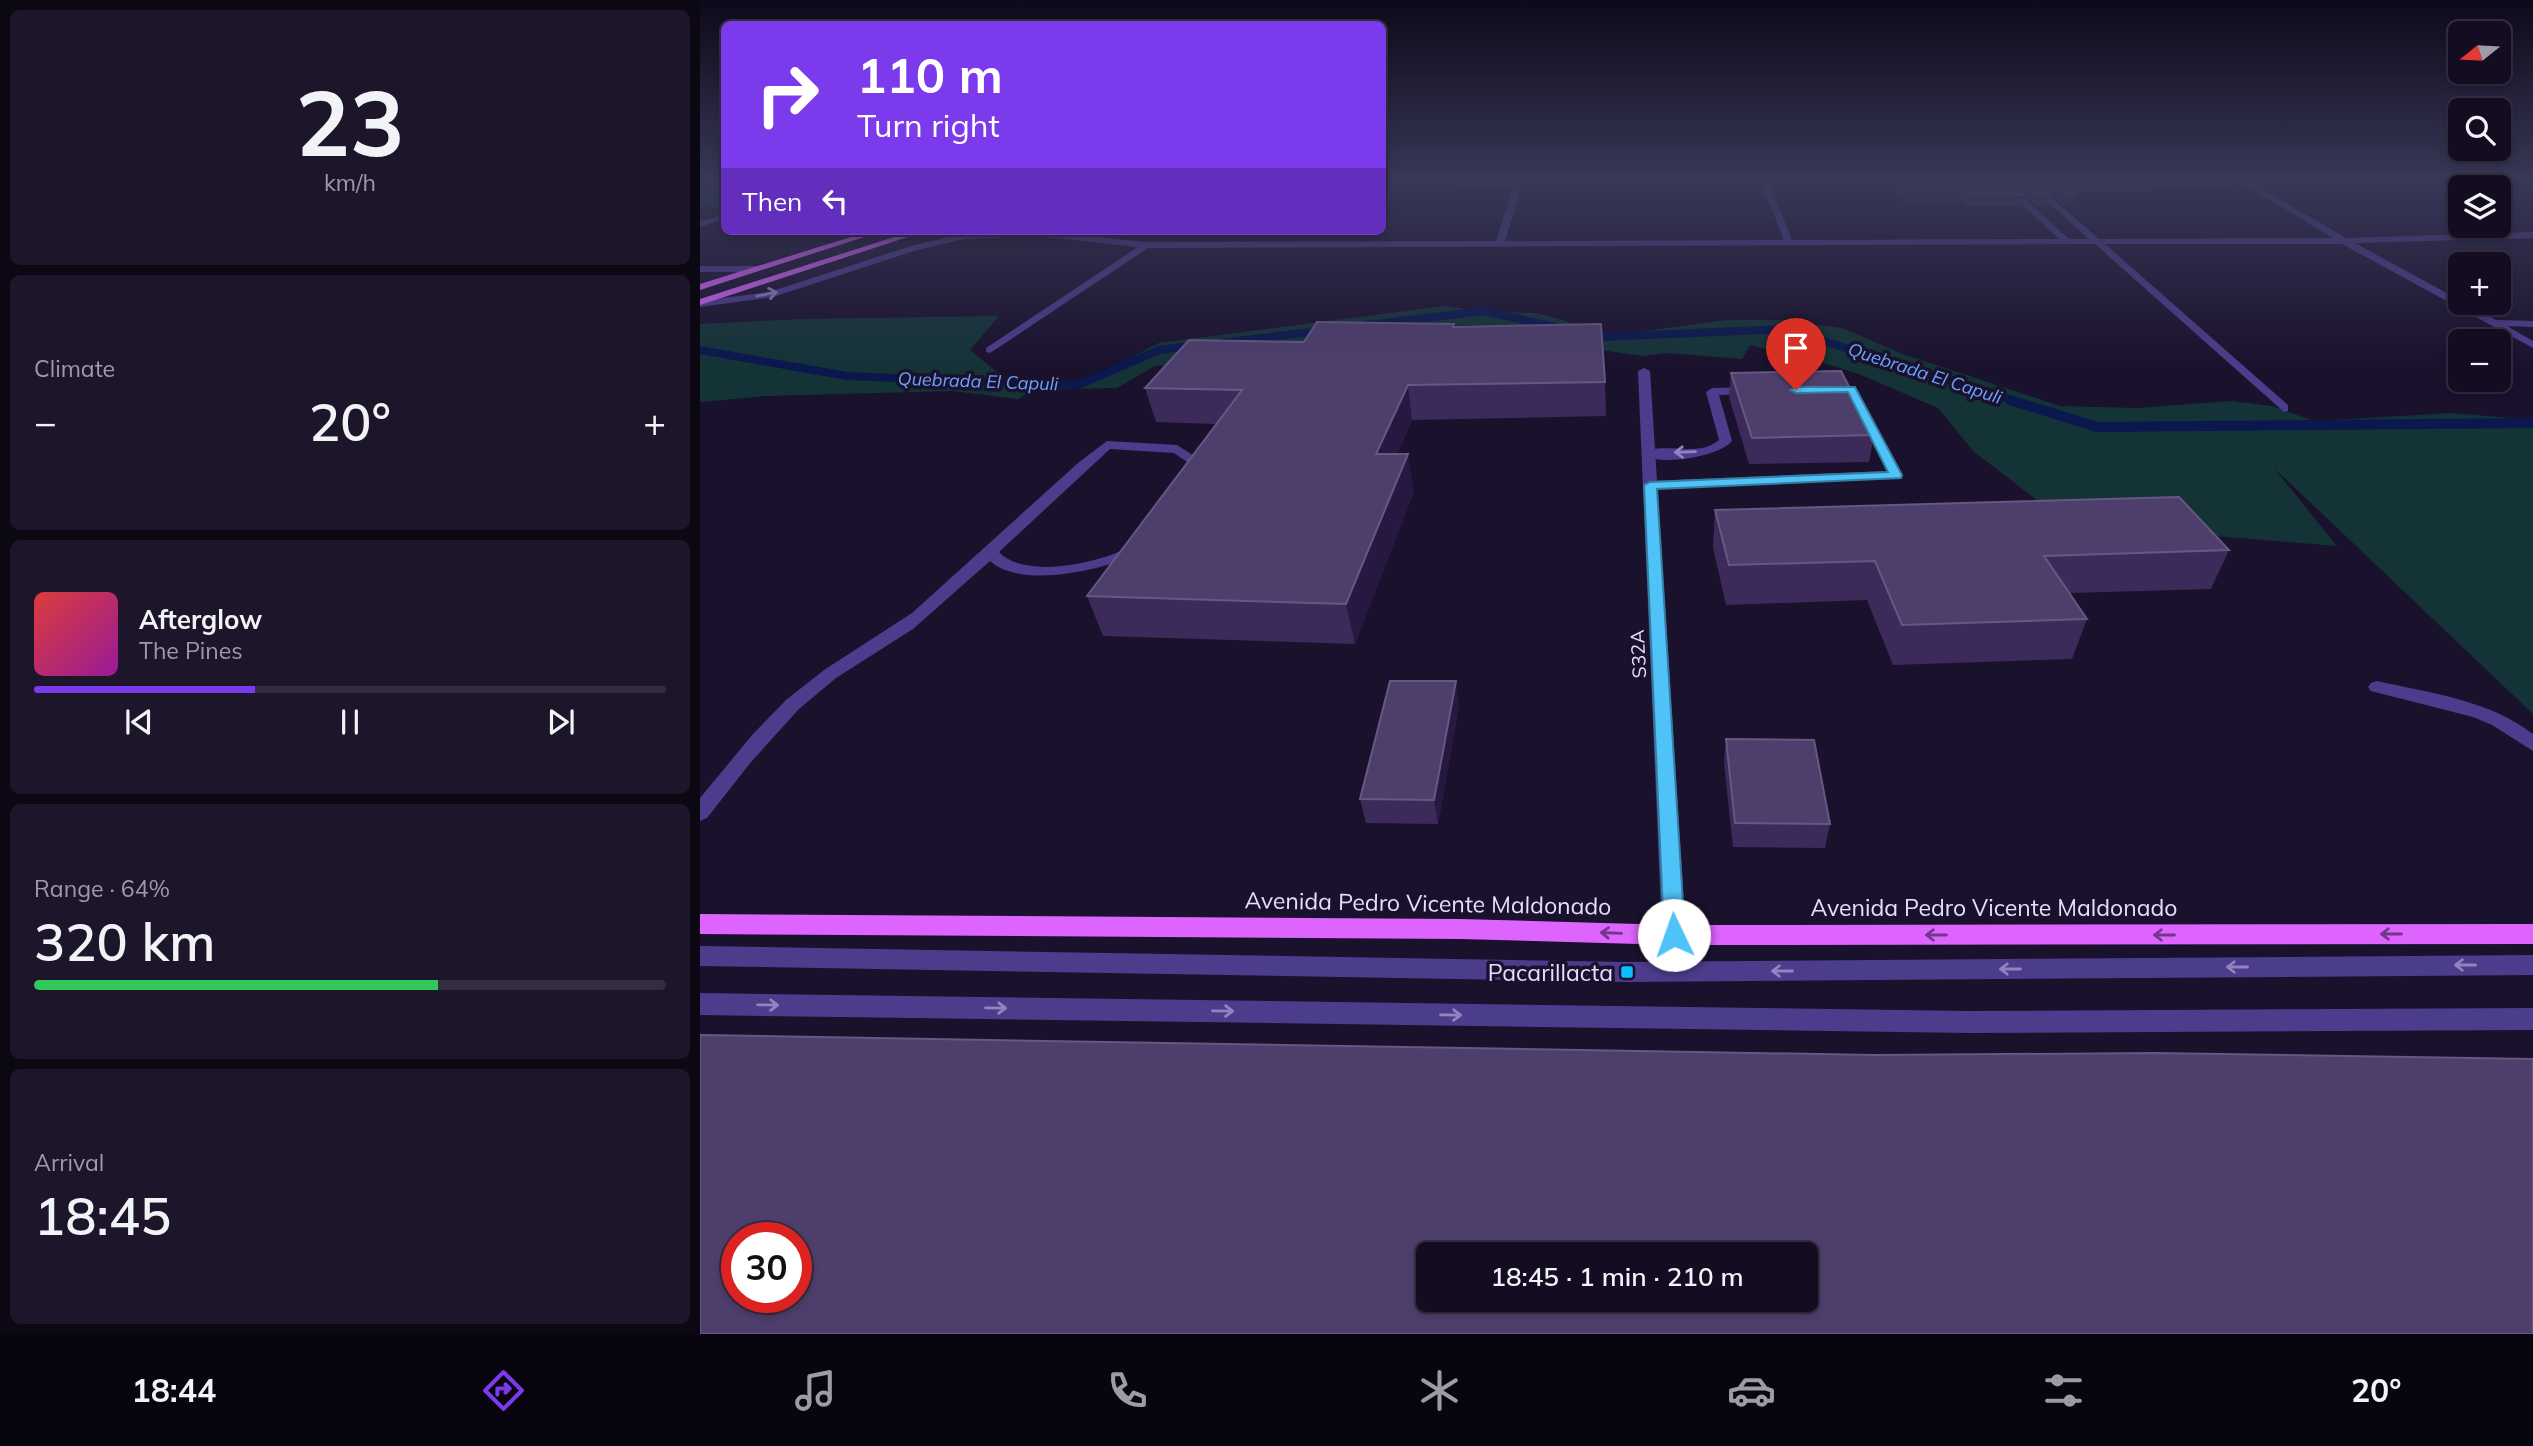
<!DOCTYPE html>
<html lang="en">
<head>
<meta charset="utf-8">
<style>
	body { margin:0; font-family:Mulish,sans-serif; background:#1d162a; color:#f1f3f6; height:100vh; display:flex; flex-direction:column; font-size:26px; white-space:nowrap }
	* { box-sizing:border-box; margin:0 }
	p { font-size:23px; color:#9d9ca5 }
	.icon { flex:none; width:38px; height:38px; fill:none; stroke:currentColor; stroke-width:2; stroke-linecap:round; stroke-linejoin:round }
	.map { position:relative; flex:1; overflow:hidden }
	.side { display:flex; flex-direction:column; gap:10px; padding:10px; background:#0b0713; width:700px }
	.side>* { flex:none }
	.top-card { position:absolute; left:21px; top:21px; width:665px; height:214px; border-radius:10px; box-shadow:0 4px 10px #0003,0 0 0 2px #332d40; background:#7c3aed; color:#fff; overflow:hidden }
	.needle { width:46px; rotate:252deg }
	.buttons { position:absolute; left:1748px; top:21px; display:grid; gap:14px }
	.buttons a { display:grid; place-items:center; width:63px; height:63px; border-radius:10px; background:#140d22; box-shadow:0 4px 10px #0003,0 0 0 2px #332d40; font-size:35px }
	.speed { position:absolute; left:21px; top:1222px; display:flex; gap:14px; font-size:35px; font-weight:700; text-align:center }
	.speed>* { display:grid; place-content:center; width:91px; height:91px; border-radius:50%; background:#140d22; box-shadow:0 4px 10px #0003,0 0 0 2px #332d40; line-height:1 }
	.speed .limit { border:10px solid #d22; background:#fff; color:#111 }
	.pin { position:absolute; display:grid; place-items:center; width:60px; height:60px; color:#fff; margin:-72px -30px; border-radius:50% 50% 50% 0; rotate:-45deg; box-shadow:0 0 7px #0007 }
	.pin .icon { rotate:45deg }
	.me { position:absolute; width:77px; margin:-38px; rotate:357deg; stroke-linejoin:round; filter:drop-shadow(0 0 5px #0008) }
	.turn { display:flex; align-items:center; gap:24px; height:147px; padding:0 21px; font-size:32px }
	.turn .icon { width:91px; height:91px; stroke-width:2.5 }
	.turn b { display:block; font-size:49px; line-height:60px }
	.then { display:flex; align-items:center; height:66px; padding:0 21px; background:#0003; gap:14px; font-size:26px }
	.big { font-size:52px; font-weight:600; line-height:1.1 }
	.side .widget { flex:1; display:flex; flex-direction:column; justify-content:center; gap:10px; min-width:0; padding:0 24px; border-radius:10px; background:#1d162a }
	.side .dial { align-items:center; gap:0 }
	.dial b { font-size:91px; line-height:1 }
	.song { display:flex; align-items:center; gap:21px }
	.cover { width:84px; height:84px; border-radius:10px; background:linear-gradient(135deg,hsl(0 70% 55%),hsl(300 70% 35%)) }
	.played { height:7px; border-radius:4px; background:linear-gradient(90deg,#7c3aed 35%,#332d40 35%) }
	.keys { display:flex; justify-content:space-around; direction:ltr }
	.heat { display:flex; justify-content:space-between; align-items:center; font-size:38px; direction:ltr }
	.charge { height:10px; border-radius:5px; background:linear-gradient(90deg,#34c759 64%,#332d40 0) }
	.trip { position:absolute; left:716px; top:1242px; width:402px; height:70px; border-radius:10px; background:#140d22; box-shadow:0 4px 10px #0003,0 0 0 2px #332d40; font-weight:600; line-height:70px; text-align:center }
	.tabs { display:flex; height:112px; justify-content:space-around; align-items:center; background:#08050e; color:#9d9ca5 }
	.tabs .icon { width:49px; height:49px }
	.tabs .active { color:#7c3aed }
	.tabs b { font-size:32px; color:#f1f3f6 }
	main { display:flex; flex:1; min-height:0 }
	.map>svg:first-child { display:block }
	.green { fill:#143337 }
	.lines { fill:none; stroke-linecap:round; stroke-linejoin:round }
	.stream-far2 { stroke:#0a184d; stroke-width:6 }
	.stream-far1 { stroke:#0a184d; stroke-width:8 }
	.stream { stroke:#0a184d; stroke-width:10 }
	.lane { fill:#4c3c8c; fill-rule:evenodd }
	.street { fill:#4c3c8c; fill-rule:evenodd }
	.primary { fill:#de64ff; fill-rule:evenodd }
	.wall { fill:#3c2a5a }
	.shaded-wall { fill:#271841 }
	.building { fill:#4e3e6c; stroke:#665783; stroke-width:2; fill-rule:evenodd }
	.oneway { stroke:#9184c0 }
	.oneway2 { stroke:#72368c }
	.route { fill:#4fc3f7; stroke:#337fa1; stroke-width:2 }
	.poi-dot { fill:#09bfff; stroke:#1a112d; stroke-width:2.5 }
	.labels { text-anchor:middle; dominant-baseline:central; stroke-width:7; stroke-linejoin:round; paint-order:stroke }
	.far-water-label { font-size:18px; font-style:italic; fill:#6ba2ff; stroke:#1a112d }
	.street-label { font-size:19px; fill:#e6ddff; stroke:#1a112d }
	.near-street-label { font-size:23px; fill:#e6ddff; stroke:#1a112d }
	.near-poi-label { font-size:23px; fill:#e6ddff; stroke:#1a112d; text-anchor:end }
</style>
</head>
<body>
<main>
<section class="side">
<div class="widget dial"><b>23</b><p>km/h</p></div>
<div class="widget"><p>Climate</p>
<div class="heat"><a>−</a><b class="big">20°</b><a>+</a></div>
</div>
<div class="widget">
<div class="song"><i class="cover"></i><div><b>Afterglow</b><p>The Pines</p></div></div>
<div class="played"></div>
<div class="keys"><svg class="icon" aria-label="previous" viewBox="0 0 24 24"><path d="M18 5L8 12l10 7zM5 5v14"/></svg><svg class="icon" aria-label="pause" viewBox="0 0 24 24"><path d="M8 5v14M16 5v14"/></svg><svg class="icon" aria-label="next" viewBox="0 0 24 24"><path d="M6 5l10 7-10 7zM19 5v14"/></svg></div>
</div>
<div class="widget"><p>Range · 64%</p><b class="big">320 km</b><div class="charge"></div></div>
<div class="widget"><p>Arrival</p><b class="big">18:45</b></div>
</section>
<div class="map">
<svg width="1833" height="1334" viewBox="0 0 1833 1334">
	<rect width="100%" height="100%" fill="#1a112d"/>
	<!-- green -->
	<path class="green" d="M 24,179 L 24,207 L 0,206 L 0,180 Z
		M 744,306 L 789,312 L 837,313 L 863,320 L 902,337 L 1026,320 L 1083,320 L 1142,328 L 1203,354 L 1360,406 L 1437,408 L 1531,401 L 1572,406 L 1614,421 L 1752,413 L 1833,420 L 1833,714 L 1574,468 L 1637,546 L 1368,524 L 1273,451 L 1238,408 L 1159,374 L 1111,359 L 1050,345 L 1042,359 L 966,353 L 943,356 L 859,344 L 784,325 L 745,325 L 592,356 L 455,366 L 417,388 L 333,390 L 318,399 L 252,391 L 66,396 L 0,402 L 0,324 L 102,319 L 299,316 L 270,350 L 308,381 L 378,385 L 459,343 Z"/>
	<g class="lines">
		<!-- stream-far2 -->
		<path class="stream-far2" d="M 0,185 L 24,183"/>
		<!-- stream-far1 -->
		<path class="stream-far1" d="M 666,325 L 783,311 L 865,329
			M 887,333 L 902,337 L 1085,329 L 1316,401
			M 520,343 L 627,330
			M 0,350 L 147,376 L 378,385 L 459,350 L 498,345"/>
		<!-- stream -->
		<path class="stream" d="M 1310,400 L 1397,427 L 1833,423"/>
		<!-- lane -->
		<path class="lane" d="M 0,266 L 57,266 L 62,269 L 57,272 L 0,272 Z
			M 1128,385 L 1155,387 L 1203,475 L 1201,478 L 950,489 L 943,485 L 950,481 L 1187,471 L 1147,393 L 1124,391 L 1124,387 Z
			M 1051,387 L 1055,388 L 1055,394 L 1019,395 L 1032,441 C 1019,457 958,467 942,454 C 960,440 997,459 1019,440 L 1006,392 L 1012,388 Z
			M 407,441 L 477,445 L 508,465 L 500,475 L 495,476 L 488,472 L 493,466 L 474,453 L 410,449 L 299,552 C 322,576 376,566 405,557 C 416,554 425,548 436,545 L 444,550 L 441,553 C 406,569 322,590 290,561 L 213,629 L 136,678 L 99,709 L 51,762 L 7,818 L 0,821 L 0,798 L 53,734 L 86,700 L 124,670 L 212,613 L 378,463 Z
			M 1677,681 C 1730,693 1789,700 1833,734 L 1833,751 L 1792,725 L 1773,717 L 1671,691 L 1668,687 L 1671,683 Z
			M 0,946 L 927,962 L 1833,955 L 1833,975 L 927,982 L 0,966 Z
			M 0,993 L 1268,1011 L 1833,1008 L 1833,1030 L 1268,1033 L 0,1015 Z"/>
		<!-- street -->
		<path class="street" d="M 816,179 L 824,179 L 805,241 L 1084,240 L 1060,179 L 1068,179 L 1092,240 L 1359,239 L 1295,179 L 1303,179 L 1369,239 L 1389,239 L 1322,179 L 1330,179 L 1399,239 L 1633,238 L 1535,179 L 1544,179 L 1646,238 L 1833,232 L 1833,238 L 1655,243 L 1796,320 L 1833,321 L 1833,327 L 1807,326 L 1833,341 L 1833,348 L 1642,244 L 1405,244 L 1588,405 L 1588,411 L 1584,412 L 1395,244 L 448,248 L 290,353 L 286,352 L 286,348 L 438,247 L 337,236 L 265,239 L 217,250 L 73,297 L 0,307 L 0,301 L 69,292 L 211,246 L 265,233 L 342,231 L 446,242 L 796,241 L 814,185 L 745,185 L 741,183 Z
			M 24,215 L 24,219 L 0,227 L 0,221 Z
			M 944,368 L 950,371 L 986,935 L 982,942 L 974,945 L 966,942 L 962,935 L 938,371 Z"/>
		<!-- primary -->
		<path class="primary" d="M 170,231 L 183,231 L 0,290 L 0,284 Z
			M 213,231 L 226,231 L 0,305 L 0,299 Z
			M 0,914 L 760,919 L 974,925 L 1833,924 L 1833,944 L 974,945 L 760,939 L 0,934 Z"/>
	</g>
	<!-- wall -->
	<path class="wall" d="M 682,179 L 767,179 L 768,188 L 767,190 L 682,191 Z
		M 1150,179 L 1304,179 L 1322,195 L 1320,206 L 1267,206 L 1262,201 L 1203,202 L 1187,184 L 1151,181 Z
		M 1307,179 L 1332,179 L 1350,195 L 1348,205 L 1336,206 Z
		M 1334,179 L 1537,179 L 1535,186 L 1453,186 L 1451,191 L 1369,191 L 1375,195 L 1372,205 L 1364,205 Z
		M 754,324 L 755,327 L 905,382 L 906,416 L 712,420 L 697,454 L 714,491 L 655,644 L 403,636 L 387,596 L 517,424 L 456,422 L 445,388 L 604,342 Z
		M 1031,373 L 1174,435 L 1169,462 L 1049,464 L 1029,397 Z
		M 1015,510 L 1529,550 L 1511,589 L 1370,593 L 1387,619 L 1372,659 L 1193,665 L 1167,600 L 1026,605 L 1013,548 Z
		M 759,705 L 738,824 L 666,823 L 660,799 Z
		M 1026,739 L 1130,824 L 1125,848 L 1033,847 L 1024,763 Z"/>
	<!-- shaded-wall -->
	<path class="shaded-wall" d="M 708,385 L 712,420 L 682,490 L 676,454 Z
		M 708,454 L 714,491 L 655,644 L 646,604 Z
		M 756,681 L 759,705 L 738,824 L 734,800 Z"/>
	<!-- building -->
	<path class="building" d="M 682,179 L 767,179 L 766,181 L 682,181 Z
		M 1194,179 L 1304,179 L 1322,195 L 1269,195 L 1264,190 L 1205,191 Z
		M 1321,179 L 1332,179 L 1350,195 L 1339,195 Z
		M 1348,179 L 1451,179 L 1454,181 L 1354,180 L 1375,195 L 1367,195 Z
		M 617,322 L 754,324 L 753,327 L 901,324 L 905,382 L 708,385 L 676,454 L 708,454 L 646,604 L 387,596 L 542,390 L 445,388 L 489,340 L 604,342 Z
		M 1141,371 L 1174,435 L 1052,438 L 1031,373 Z
		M 1479,497 L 1529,550 L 1344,556 L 1387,619 L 1202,625 L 1175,561 L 1029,565 L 1015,510 Z
		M 690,681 L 756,681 L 734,800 L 660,799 Z
		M 1026,739 L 1114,740 L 1130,824 L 1035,823 Z
		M 0,1035 L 1175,1055 L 1455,1053 L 1833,1059 L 1833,1334 L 0,1334 ZM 37,1237 L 96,1237 L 96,1297 L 37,1297 ZM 728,1255 L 1106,1255 L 1106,1300 L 728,1300 Z"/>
	<!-- one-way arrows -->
	<defs><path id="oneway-shaft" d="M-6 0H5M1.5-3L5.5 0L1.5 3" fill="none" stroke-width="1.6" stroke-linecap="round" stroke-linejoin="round" transform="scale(1.75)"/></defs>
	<g class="oneway">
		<use href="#oneway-shaft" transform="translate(67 294) rotate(-11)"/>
		<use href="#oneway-shaft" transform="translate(985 452) rotate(178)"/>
		<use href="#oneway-shaft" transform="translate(1765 965) rotate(180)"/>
		<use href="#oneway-shaft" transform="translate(1537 967) rotate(180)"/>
		<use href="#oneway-shaft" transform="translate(1310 969) rotate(180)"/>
		<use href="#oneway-shaft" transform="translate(1082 971) rotate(180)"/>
		<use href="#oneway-shaft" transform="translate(68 1005) rotate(1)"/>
		<use href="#oneway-shaft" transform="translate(296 1008) rotate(1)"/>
		<use href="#oneway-shaft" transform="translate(523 1011) rotate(1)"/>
		<use href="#oneway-shaft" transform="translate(751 1015) rotate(1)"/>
	</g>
	<g class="oneway2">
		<use href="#oneway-shaft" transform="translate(911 933) rotate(-178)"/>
		<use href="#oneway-shaft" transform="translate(1691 934) rotate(180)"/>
		<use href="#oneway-shaft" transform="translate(1236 935) rotate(180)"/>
		<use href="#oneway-shaft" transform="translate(1464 935) rotate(180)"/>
	</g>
	<!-- sky -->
	<linearGradient id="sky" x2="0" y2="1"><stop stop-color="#0e0919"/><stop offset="0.49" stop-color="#383857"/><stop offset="1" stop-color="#383857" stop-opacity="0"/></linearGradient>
	<rect width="1833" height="366" fill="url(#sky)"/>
	<!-- route -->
	<path class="route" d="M 1155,387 L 1202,475 L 1201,478 L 957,489 L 985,935 L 982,941 L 974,944 L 967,941 L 964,935 L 944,485 L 950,482 L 1188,472 L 1148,392 L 1096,393 L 1090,390 L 1096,387 Z"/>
	<!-- markers -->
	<rect class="poi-dot" x="920" y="965" width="14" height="14" rx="3.5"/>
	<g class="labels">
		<!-- far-water labels -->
		<g class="far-water-label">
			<text transform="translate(1225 373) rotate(18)">Quebrada El Capuli</text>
			<text transform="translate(278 381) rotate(2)">Quebrada El Capuli</text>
		</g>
		<!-- street labels -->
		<g class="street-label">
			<text transform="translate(938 654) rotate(-93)">S32A</text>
		</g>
		<!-- near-street labels -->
		<g class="near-street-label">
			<text transform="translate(728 903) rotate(1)">Avenida Pedro Vicente Maldonado</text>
			<text x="1294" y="907">Avenida Pedro Vicente Maldonado</text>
		</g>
		<!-- near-poi labels -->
		<g class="near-poi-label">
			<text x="913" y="972">Pacarillacta</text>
		</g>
	</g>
</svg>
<div class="buttons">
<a><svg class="needle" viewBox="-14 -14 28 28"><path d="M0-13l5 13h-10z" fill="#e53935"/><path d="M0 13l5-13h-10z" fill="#9d9ca5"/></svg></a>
<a><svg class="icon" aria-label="search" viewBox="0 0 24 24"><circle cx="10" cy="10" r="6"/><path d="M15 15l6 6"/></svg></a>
<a><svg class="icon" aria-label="layers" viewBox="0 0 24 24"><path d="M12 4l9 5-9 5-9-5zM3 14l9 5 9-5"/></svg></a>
<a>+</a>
<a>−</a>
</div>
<div class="speed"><div class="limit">30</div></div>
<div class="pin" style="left:1096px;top:390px;background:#d93025"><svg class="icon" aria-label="arrive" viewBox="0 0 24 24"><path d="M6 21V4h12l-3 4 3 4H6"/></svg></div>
<svg class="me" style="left:974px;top:935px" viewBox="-20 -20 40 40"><circle r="19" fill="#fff"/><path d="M0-13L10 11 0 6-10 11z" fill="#4fc3f7"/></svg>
<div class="trip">18:45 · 1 min · 210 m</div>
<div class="top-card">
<div class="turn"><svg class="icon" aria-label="right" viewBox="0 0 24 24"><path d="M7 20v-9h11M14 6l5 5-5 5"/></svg><div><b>110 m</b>Turn right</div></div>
<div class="then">Then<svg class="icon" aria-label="left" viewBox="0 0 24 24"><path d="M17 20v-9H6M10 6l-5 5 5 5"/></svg></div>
</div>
</div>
</main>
<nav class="tabs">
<b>18:44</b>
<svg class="icon active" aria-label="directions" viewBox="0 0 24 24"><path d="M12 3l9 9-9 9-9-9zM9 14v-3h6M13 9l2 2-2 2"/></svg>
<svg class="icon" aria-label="music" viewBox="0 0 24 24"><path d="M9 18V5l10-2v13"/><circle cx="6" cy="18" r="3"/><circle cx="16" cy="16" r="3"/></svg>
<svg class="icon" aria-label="phone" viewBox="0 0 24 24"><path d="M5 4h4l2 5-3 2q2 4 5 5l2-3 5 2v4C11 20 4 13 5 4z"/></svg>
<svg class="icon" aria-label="climate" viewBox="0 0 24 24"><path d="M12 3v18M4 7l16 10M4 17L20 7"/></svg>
<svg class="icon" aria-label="car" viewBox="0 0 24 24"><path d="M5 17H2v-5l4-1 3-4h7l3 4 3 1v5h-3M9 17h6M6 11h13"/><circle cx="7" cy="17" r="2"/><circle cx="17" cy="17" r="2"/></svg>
<svg class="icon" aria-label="filters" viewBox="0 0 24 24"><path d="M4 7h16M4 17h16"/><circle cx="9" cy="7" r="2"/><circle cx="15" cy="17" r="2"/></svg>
<b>20°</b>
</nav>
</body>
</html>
